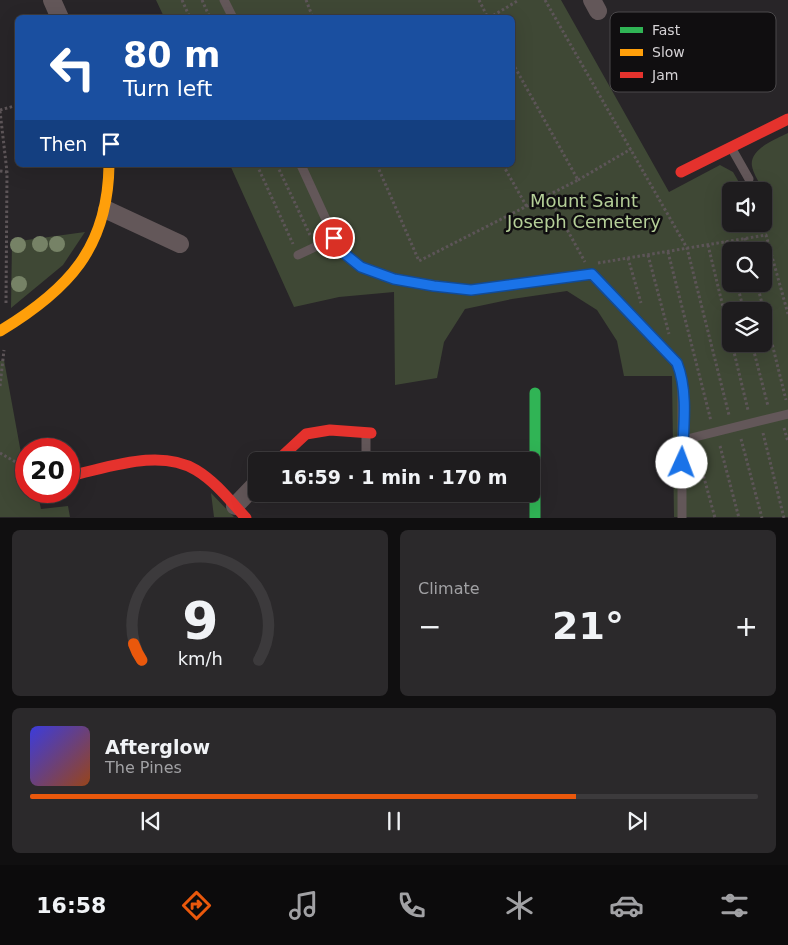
<!DOCTYPE html>
<html lang="en">
<head>
<meta charset="utf-8">
<style>
	body { margin:0; font-family:"DejaVu Sans",sans-serif; background:#2b292b; color:#f1f3f6; height:100vh; display:flex; flex-direction:column; font-size:19px; white-space:nowrap }
	* { box-sizing:border-box; margin:0 }
	p { font-size:16px; color:#a1a1a4 }
	.icon { flex:none; width:28px; height:28px; fill:none; stroke:currentColor; stroke-width:2; stroke-linecap:round; stroke-linejoin:round }
	.map { position:relative; height:518px; overflow:hidden }
	.side { display:flex; flex-direction:column; gap:12px; padding:12px; background:#100f10; flex:1 }
	.side>* { flex:none }
	.guide { position:absolute; left:15px; top:15px; width:500px; height:152px; border-radius:8px; box-shadow:0 5px 20px #0002,0 0 0 1px #3c3a3c; background:#1a4fa0; color:#fff; overflow:hidden }
	.fabs { position:absolute; left:722px; top:182px; display:grid; gap:10px }
	.fabs a { display:grid; place-items:center; width:50px; height:50px; border-radius:8px; background:#1e1c1e; box-shadow:0 5px 20px #0002,0 0 0 1px #3c3a3c; font-size:25px }
	.speed { position:absolute; left:15px; top:438px; display:flex; gap:10px; font-size:25px; font-weight:700; text-align:center }
	.speed>* { display:grid; place-content:center; width:65px; height:65px; border-radius:50%; background:#1e1c1e; box-shadow:0 5px 20px #0002,0 0 0 1px #3c3a3c; line-height:1 }
	.speed .limit { border:8px solid #d22; background:#fff; color:#111 }
	.pin { position:absolute; display:grid; place-items:center; width:42px; height:42px; color:#fff; margin:-21px; border:2px solid #fff; border-radius:50%; box-shadow:0 1px 5px #0007 }
	.me { position:absolute; width:55px; margin:-28px; rotate:2deg; stroke-linejoin:round; filter:drop-shadow(0 0 4px #0008) }
	.turn { display:flex; align-items:center; gap:18px; height:105px; padding:0 25px; font-size:22px }
	.turn .icon { width:65px; height:65px; stroke-width:2.5 }
	.turn b { display:block; font-size:35px; line-height:42px }
	.then { display:flex; align-items:center; height:48px; padding:0 25px; background:#0003; gap:10px; font-size:19px }
	.big { font-size:38px; font-weight:700; line-height:1.1 }
	.side .widget { flex:1; display:flex; flex-direction:column; justify-content:center; gap:8px; min-width:0; padding:0 18px; border-radius:8px; background:#2b292b }
	.side .dial { align-items:center; gap:0 }
	.dial svg { height:130px; overflow:visible; fill:none; stroke:#3c3a3c; stroke-width:7; stroke-linecap:round; text-anchor:middle }
	.dial text { fill:#f1f3f6; stroke:none }
	.song { display:flex; align-items:center; gap:15px }
	.cover { width:60px; height:60px; border-radius:8px; background:linear-gradient(135deg,hsl(240 70% 55%),hsl(20 70% 35%)) }
	.played { height:5px; border-radius:2px; background:linear-gradient(90deg,#ea580c 75%,#3c3a3c 75%) }
	.keys { display:flex; justify-content:space-around; direction:ltr }
	.heat { display:flex; justify-content:space-between; align-items:center; font-size:28px; direction:ltr }
	.side .tiles { flex:1; display:grid; gap:12px; grid-template-columns:1fr 1fr }
	.widget:last-child { grid-column:span 2 }
	.trip { position:absolute; left:248px; top:452px; width:292px; height:50px; border-radius:8px; background:#1e1c1e; box-shadow:0 5px 20px #0002,0 0 0 1px #3c3a3c; font-weight:700; line-height:50px; text-align:center }
	.dock { display:flex; height:80px; justify-content:space-around; align-items:center; background:#0c0b0c; color:#a1a1a4 }
	.dock .icon { width:35px; height:35px }
	.dock .active { color:#ea580c }
	.dock b { font-size:22px; color:#f1f3f6 }
	.map>svg:first-child { display:block }
	.green { fill:#3f4835; fill-rule:evenodd }
	.lines { fill:none; stroke-linecap:round; stroke-linejoin:round }
	.path { stroke:#5d5558; stroke-width:3; stroke-dasharray:2.5 2.5; stroke-linecap:butt }
	.lane { stroke:#635759; stroke-width:9 }
	.street { stroke:#635759; stroke-width:18 }
	.fast { stroke:#30b455; stroke-width:11 }
	.slow { stroke:#ff9f0a; stroke-width:11 }
	.jam { stroke:#e5322d; stroke-width:11 }
	.tree { fill:#768266 }
	.route-casing { stroke:#114b97; stroke-width:12 }
	.route { stroke:#1a73e8; stroke-width:9 }
	.labels { text-anchor:middle; dominant-baseline:central; stroke-width:5; stroke-linejoin:round; paint-order:stroke }
	.park-label { font-size:18px; fill:#b5cf98; stroke:#100e10 }
	.key { fill:#100e10; stroke:#4b494b; stroke-width:1 }
	.key-label { font-size:14px; fill:#d5d2d5 }
</style>
</head>
<body>
<div class="map">
<svg width="788" height="518" viewBox="0 0 788 518">
	<rect width="100%" height="100%" fill="#282528"/>
	<!-- green -->
	<path class="green" d="M 156,0 L 561,0 L 669,192 L 720,165 L 733,172 L 744,191 L 731,191 L 731,224 L 764,224 L 764,191 L 745,191 L 760,184 C 757,179 753,172 752,166 C 749,149 776,139 788,133 L 788,517 L 674,517 L 672,376 L 624,376 L 617,341 L 597,310 L 567,291 L 512,299 L 465,309 L 444,342 L 437,378 L 395,385 L 394,292 L 339,297 L 294,307 L 230,165 L 512,165 L 512,18 L 164,17 ZM 731,251 L 764,251 L 764,284 L 731,284 ZM 731,311 L 764,311 L 764,344 L 731,344 Z
		M 85,232 L 63,265 L 11,308 L 12,242 Z
		M 4,360 L 23,464 L 26,466 L 26,491 L 37,491 L 41,509 L 68,506 L 70,517 L 0,517 L 0,361 Z
		M 211,493 L 234,517 L 214,517 Z"/>
	<g class="lines">
		<!-- path -->
		<path class="path" d="M 182,0 L 190,18
			M 202,0 L 210,18
			M 306,0 L 313,18
			M 479,0 L 488,18
			M 545,0 L 687,248 L 729,415
			M 489,18 L 519,0
			M 0,110 L 18,105
			M 0,111 L 7,172 L 6,303
			M 257,165 L 293,244
			M 277,165 L 310,235
			M 377,165 L 419,261 L 578,180 L 512,62
			M 503,165 L 527,207
			M 0,171 L 7,172
			M 578,180 L 631,149
			M 548,195 L 585,262
			M 745,238 L 749,251
			M 726,241 L 731,260
			M 708,245 L 731,340
			M 668,252 L 711,421
			M 648,255 L 669,334
			M 628,258 L 641,303
			M 598,263 L 766,235 L 788,314
			M 737,284 L 744,311
			M 757,284 L 764,311
			M 764,311 L 786,400
			M 732,344 L 748,410
			M 752,344 L 768,406
			M 0,386 L 4,350
			M 784,428 L 788,442
			M 763,433 L 784,518
			M 741,439 L 762,518
			M 720,446 L 739,518
			M 697,452 L 715,518
			M 0,453 L 26,468"/>
		<!-- lane -->
		<path class="lane" d="M 224,0 L 233,18
			M 732,149 L 749,179
			M 301,165 L 340,250 L 361,267 L 394,279 L 471,290 L 592,274 L 677,363 L 682,376 L 682,518
			M 298,255 L 334,238
			M 366,435 L 366,459
			M 683,440 L 788,414
			M 47,491 L 49,498"/>
		<!-- street -->
		<path class="street" d="M 52,0 L 60,18
			M 592,0 L 598,11
			M 107,210 L 180,244
			M 235,506 L 256,484"/>
		<!-- fast -->
		<path class="fast" d="M 535,393 L 535,518"/>
		<!-- slow -->
		<path class="slow" d="M 0,331 C 68,290 108,248 109,165"/>
		<!-- jam -->
		<path class="jam" d="M 681,172 L 788,119
			M 277,461 L 306,434 L 330,430 L 371,433
			M 69,476 C 108,468 159,448 196,470 C 216,482 231,502 246,518"/>
	</g>
	<!-- trees -->
	<g class="tree">
		<circle cx="40" cy="244" r="8"/>
		<circle cx="57" cy="244" r="8"/>
		<circle cx="18" cy="245" r="8"/>
		<circle cx="19" cy="284" r="8"/>
	</g>
	<g class="lines">
		<defs>
			<path id="route" d="M 334,238 L 340,250 L 361,267 L 394,279 L 434,286 L 471,290 L 592,274 L 677,363 C 689,393 683,431 682,463"/>
		</defs>
		<!-- route casing -->
		<use href="#route" class="route-casing"/>
		<!-- route -->
		<use href="#route" class="route"/>
	</g>
	<g class="labels">
		<!-- park labels -->
		<g class="park-label">
			<text x="584" y="200">Mount Saint<tspan x="584" dy="21">Joseph Cemetery</tspan></text>
		</g>
	</g>
	<!-- legend -->
	<rect x="610" y="12" width="166" height="80" rx="8" class="key"/>
	<rect x="620" y="27" width="23" height="6" fill="#30b455"/>
	<rect x="620" y="49" width="23" height="7" fill="#ff9f0a"/>
	<rect x="620" y="72" width="23" height="6" fill="#e5322d"/>
	<g class="key-label">
		<text x="652" y="35">Fast</text>
		<text x="652" y="57">Slow</text>
		<text x="652" y="80">Jam</text>
	</g>
</svg>
<div class="fabs">
<a><svg class="icon" aria-label="sound" viewBox="0 0 24 24"><path d="M4 9h4l5-4v14l-5-4H4zM17 9q2 3 0 6"/></svg></a>
<a><svg class="icon" aria-label="search" viewBox="0 0 24 24"><circle cx="10" cy="10" r="6"/><path d="M15 15l6 6"/></svg></a>
<a><svg class="icon" aria-label="layers" viewBox="0 0 24 24"><path d="M12 4l9 5-9 5-9-5zM3 14l9 5 9-5"/></svg></a>
</div>
<div class="speed"><div class="limit">20</div></div>
<div class="pin" style="left:334px;top:238px;background:#d93025"><svg class="icon" aria-label="arrive" viewBox="0 0 24 24"><path d="M6 21V4h12l-3 4 3 4H6"/></svg></div>
<svg class="me" style="left:682px;top:463px" viewBox="-20 -20 40 40"><circle r="19" fill="#fff"/><path d="M0-13L10 11 0 6-10 11z" fill="#1a73e8"/></svg>
<div class="trip">16:59 · 1 min · 170 m</div>
<div class="guide">
<div class="turn"><svg class="icon" aria-label="left" viewBox="0 0 24 24"><path d="M17 20v-9H6M10 6l-5 5 5 5"/></svg><div><b>80 m</b>Turn left</div></div>
<div class="then">Then<svg class="icon" aria-label="arrive" viewBox="0 0 24 24"><path d="M6 21V4h12l-3 4 3 4H6"/></svg></div>
</div>
</div>
<section class="side">
<div class="tiles">
<div class="widget dial"><svg viewBox="0 0 100 80">
<path d="M14 69A42 42 0 1 1 86 69"/>
<path d="M14 69A42 42 0 0 1 9 59" stroke="#ea580c"/>
<text x="50" y="56" font-size="32" font-weight="700">9</text>
<text x="50" y="72" font-size="11">km/h</text>
</svg></div>
<div class="widget"><p>Climate</p>
<div class="heat"><a>−</a><b class="big">21°</b><a>+</a></div>
</div>
<div class="widget">
<div class="song"><i class="cover"></i><div><b>Afterglow</b><p>The Pines</p></div></div>
<div class="played"></div>
<div class="keys"><svg class="icon" aria-label="previous" viewBox="0 0 24 24"><path d="M18 5L8 12l10 7zM5 5v14"/></svg><svg class="icon" aria-label="pause" viewBox="0 0 24 24"><path d="M8 5v14M16 5v14"/></svg><svg class="icon" aria-label="next" viewBox="0 0 24 24"><path d="M6 5l10 7-10 7zM19 5v14"/></svg></div>
</div>
</div>
</section>
<nav class="dock">
<b>16:58</b>
<svg class="icon active" aria-label="directions" viewBox="0 0 24 24"><path d="M12 3l9 9-9 9-9-9zM9 14v-3h6M13 9l2 2-2 2"/></svg>
<svg class="icon" aria-label="music" viewBox="0 0 24 24"><path d="M9 18V5l10-2v13"/><circle cx="6" cy="18" r="3"/><circle cx="16" cy="16" r="3"/></svg>
<svg class="icon" aria-label="phone" viewBox="0 0 24 24"><path d="M5 4h4l2 5-3 2q2 4 5 5l2-3 5 2v4C11 20 4 13 5 4z"/></svg>
<svg class="icon" aria-label="climate" viewBox="0 0 24 24"><path d="M12 3v18M4 7l16 10M4 17L20 7"/></svg>
<svg class="icon" aria-label="car" viewBox="0 0 24 24"><path d="M5 17H2v-5l4-1 3-4h7l3 4 3 1v5h-3M9 17h6M6 11h13"/><circle cx="7" cy="17" r="2"/><circle cx="17" cy="17" r="2"/></svg>
<svg class="icon" aria-label="filters" viewBox="0 0 24 24"><path d="M4 7h16M4 17h16"/><circle cx="9" cy="7" r="2"/><circle cx="15" cy="17" r="2"/></svg>
</nav>
</body>
</html>
